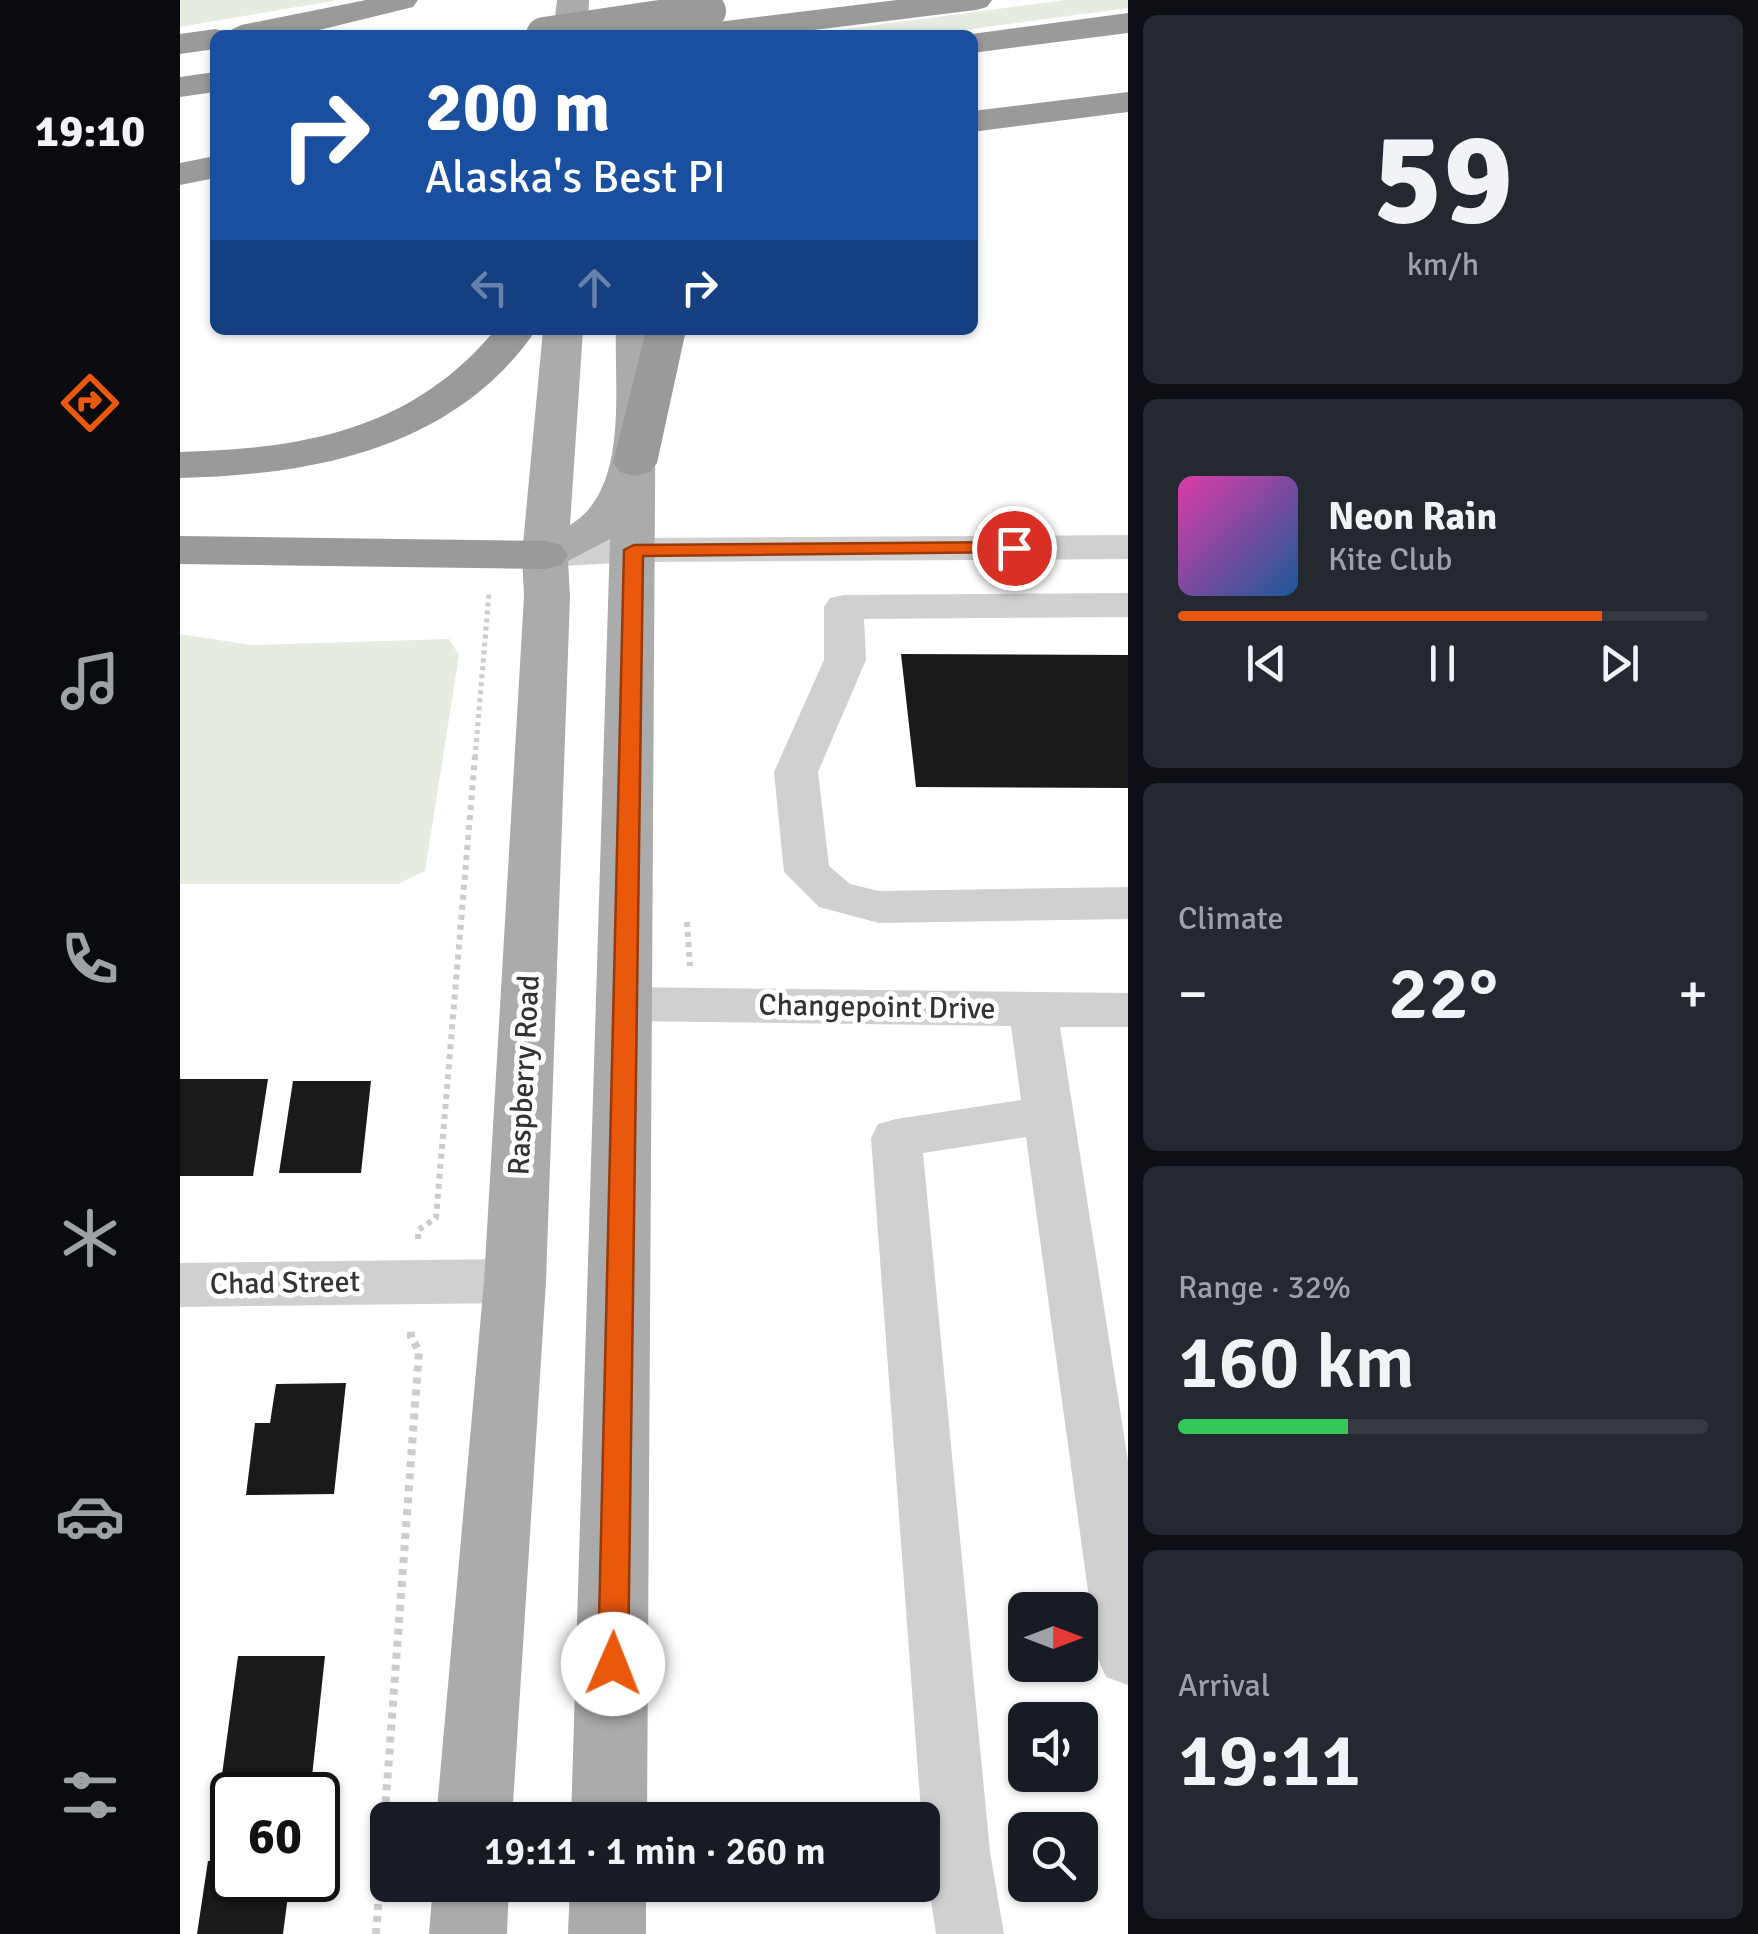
<!DOCTYPE html>
<html lang="en">
<head>
<meta charset="utf-8">
<style>
	body { margin:0; font-family:Signika,sans-serif; background:#242831; color:#f1f3f6; height:100vh; display:flex; flex-direction:column; font-size:38px; white-space:nowrap }
	* { box-sizing:border-box; margin:0 }
	p { font-size:32px; color:#9ea1a6 }
	.icon { flex:none; width:55px; height:55px; fill:none; stroke:currentColor; stroke-width:2; stroke-linecap:round; stroke-linejoin:round }
	.map { position:relative; flex:1; overflow:hidden }
	.details { display:flex; flex-direction:column; gap:15px; padding:15px; background:#0d0f14; width:630px }
	.details>* { flex:none }
	.guide { position:absolute; left:30px; top:30px; width:768px; height:305px; border-radius:15px; box-shadow:0 2px 8px #0004; background:#1a4fa0; color:#fff; overflow:hidden }
	.needle { width:65px; rotate:90deg }
	.tools { position:absolute; left:828px; top:1592px; display:grid; gap:20px }
	.tools a { display:grid; place-items:center; width:90px; height:90px; border-radius:15px; background:#171b24; box-shadow:0 2px 8px #0004; font-size:50px }
	.speed { position:absolute; left:30px; top:1772px; display:flex; gap:20px; font-size:50px; font-weight:700; text-align:center }
	.speed>* { display:grid; place-content:center; width:130px; height:130px; border-radius:50%; background:#171b24; box-shadow:0 2px 8px #0004; line-height:1 }
	.speed .limit { border:5px solid #111; border-radius:15px; background:#fff; color:#111 }
	.pin { position:absolute; display:grid; place-items:center; width:85px; height:85px; color:#fff; margin:-42px; border:5px solid #fff; border-radius:50%; box-shadow:0 2px 10px #0007 }
	.me { position:absolute; width:110px; margin:-55px; rotate:1deg; stroke-linejoin:round; filter:drop-shadow(0 0 8px #0008) }
	.turn { display:flex; align-items:center; gap:35px; height:210px; padding:0 50px; font-size:45px }
	.turn .icon { width:130px; height:130px; stroke-width:2.5 }
	.turn b { display:block; font-size:70px; line-height:85px }
	.lanes { display:flex; align-items:center; height:95px; padding:0 50px; background:#0003; justify-content:center; gap:50px; direction:ltr }
	.lanes .off { opacity:.35 }
	.big { font-size:75px; font-weight:600; line-height:1.1 }
	.details .widget { flex:1; display:flex; flex-direction:column; justify-content:center; gap:15px; min-width:0; padding:0 35px; border-radius:15px; background:#242831 }
	.details .dial { align-items:center; gap:0 }
	.dial b { font-size:130px; line-height:1 }
	.song { display:flex; align-items:center; gap:30px }
	.cover { width:120px; height:120px; border-radius:15px; background:linear-gradient(135deg,hsl(320 70% 55%),hsl(210 70% 35%)) }
	.played { height:10px; border-radius:5px; background:linear-gradient(90deg,#ea580c 80%,#363941 80%) }
	.keys { display:flex; justify-content:space-around; direction:ltr }
	.heat { display:flex; justify-content:space-between; align-items:center; font-size:55px; direction:ltr }
	.charge { height:15px; border-radius:8px; background:linear-gradient(90deg,#34c759 32%,#363941 0) }
	.trip { position:absolute; left:190px; top:1802px; width:570px; height:100px; border-radius:15px; background:#171b24; box-shadow:0 2px 8px #0004; font-weight:600; line-height:100px; text-align:center }
	main { display:flex; flex:1; min-height:0 }
	.tabs { display:flex; flex-direction:column; width:180px; justify-content:space-around; align-items:center; background:#090b0e; color:#9ea1a6 }
	.tabs .icon { width:70px; height:70px }
	.tabs .active { color:#ea580c }
	.tabs b { font-size:45px; color:#f1f3f6 }
	.map>svg:first-child { display:block }
	.green { fill:#e6ecdf }
	.building { fill:#1a1a1a }
	.lines { fill:none; stroke-linecap:round; stroke-linejoin:round }
	.path-far2 { stroke:#cdcdcd; stroke-width:5; stroke-dasharray:4 4; stroke-linecap:butt }
	.path-far1 { stroke:#cdcdcd; stroke-width:6; stroke-dasharray:5 5; stroke-linecap:butt }
	.path { stroke:#cdcdcd; stroke-width:8; stroke-dasharray:6 6; stroke-linecap:butt }
	.minor { fill:#d0d0d0; fill-rule:evenodd }
	.major { fill:#ababab; fill-rule:evenodd }
	.highway { fill:#9a9a9a; fill-rule:evenodd }
	.highway-bridge { stroke:#9a9a9a; stroke-width:36 }
	.route { fill:#ea580c; stroke:#983908; stroke-width:2.5 }
	.labels { text-anchor:middle; dominant-baseline:central; stroke-width:10; stroke-linejoin:round; paint-order:stroke }
	.street-label { font-size:30px; fill:#333; stroke:#fff }
</style>
</head>
<body>
<main>
<nav class="tabs">
<b>19:10</b>
<svg class="icon active" aria-label="directions" viewBox="0 0 24 24"><path d="M12 3l9 9-9 9-9-9zM9 14v-3h6M13 9l2 2-2 2"/></svg>
<svg class="icon" aria-label="music" viewBox="0 0 24 24"><path d="M9 18V5l10-2v13"/><circle cx="6" cy="18" r="3"/><circle cx="16" cy="16" r="3"/></svg>
<svg class="icon" aria-label="phone" viewBox="0 0 24 24"><path d="M5 4h4l2 5-3 2q2 4 5 5l2-3 5 2v4C11 20 4 13 5 4z"/></svg>
<svg class="icon" aria-label="climate" viewBox="0 0 24 24"><path d="M12 3v18M4 7l16 10M4 17L20 7"/></svg>
<svg class="icon" aria-label="car" viewBox="0 0 24 24"><path d="M5 17H2v-5l4-1 3-4h7l3 4 3 1v5h-3M9 17h6M6 11h13"/><circle cx="7" cy="17" r="2"/><circle cx="17" cy="17" r="2"/></svg>
<svg class="icon" aria-label="filters" viewBox="0 0 24 24"><path d="M4 7h16M4 17h16"/><circle cx="9" cy="7" r="2"/><circle cx="15" cy="17" r="2"/></svg>
</nav>
<div class="map">
<svg width="948" height="1934" viewBox="0 0 948 1934">
	<rect width="100%" height="100%" fill="#fff"/>
	<!-- green -->
	<path class="green" d="M 0,0 L 158,0 L 0,27 Z
		M 885,0 L 948,0 L 948,8 L 748,35 L 620,35 Z
		M 0,634 L 71,645 L 269,639 L 279,655 L 245,871 L 218,884 L 0,884 Z"/>
	<!-- building -->
	<path class="building" d="M 721,654 L 948,655 L 948,788 L 736,787 Z
		M 0,1079 L 88,1079 L 73,1176 L 0,1176 Z
		M 113,1081 L 191,1081 L 181,1173 L 99,1173 Z
		M 166,1383 L 154,1494 L 66,1495 L 75,1423 L 90,1423 L 96,1384 Z
		M 58,1656 L 145,1656 L 130,1795 L 52,1795 L 52,1812 L 37,1812 Z
		M 28,1861 L 52,1861 L 52,1880 L 110,1880 L 103,1934 L 17,1934 Z"/>
	<g class="lines">
		<!-- path-far2 -->
		<path class="path-far2" d="M 295,758 L 309,593"/>
		<!-- path-far1 -->
		<path class="path-far1" d="M 507,922 L 510,966
			M 238,1239 L 238,1230 L 256,1218 L 295,756"/>
		<!-- path -->
		<path class="path" d="M 196,1934 L 239,1351 L 231,1337 L 231,1326"/>
		<!-- minor -->
		<path class="minor" d="M 948,535 L 948,559 L 454,562 L 365,567 L 351,563 L 345,555 L 351,547 L 365,543 L 454,538 Z
			M 948,593 L 948,617 L 684,619 L 686,660 L 638,772 L 649,866 L 670,884 L 699,891 L 948,887 L 948,919 L 699,923 L 639,907 L 604,872 L 594,772 L 644,660 L 644,607 L 650,598 L 664,595 Z
			M 447,987 L 948,993 L 948,1027 L 880,1027 L 948,1461 L 948,1685 L 926,1677 L 917,1657 L 846,1137 L 743,1153 L 810,1852 L 824,1934 L 756,1934 L 744,1852 L 691,1138 L 698,1124 L 716,1119 L 841,1100 L 831,1026 L 447,1021 L 430,1016 L 423,1004 L 430,992 Z
			M 335,1259 L 354,1266 L 362,1281 L 354,1296 L 335,1303 L 0,1307 L 0,1263 Z"/>
		<!-- major -->
		<path class="major" d="M 377,0 L 409,0 L 407,35 L 373,35 Z
			M 363,330 L 403,330 L 390,525 C 449,490 434,391 436,330 L 476,330 L 467,1820 L 391,1820 L 430,539 L 388,561 L 390,596 L 366,1281 L 332,1820 L 256,1820 L 304,1281 L 344,596 L 342,555 Z
			M 253,1885 L 329,1885 L 327,1934 L 249,1934 Z
			M 390,1885 L 466,1885 L 466,1934 L 388,1934 Z"/>
		<!-- highway -->
		<path class="highway" d="M 186,0 L 238,0 L 233,7 L 119,35 L 35,35 L 35,49 L 0,54 L 0,34 L 35,29 L 47,32 L 61,25 Z
			M 717,0 L 812,0 L 807,7 L 796,10 L 593,35 L 496,35 L 501,28 L 513,25 Z
			M 948,13 L 948,33 L 792,53 L 792,35 L 784,35 Z
			M 35,72 L 35,92 L 0,97 L 0,77 Z
			M 948,92 L 948,112 L 792,132 L 792,111 Z
			M 35,156 L 35,178 L 0,185 L 0,163 Z
			M 315,330 L 356,330 C 275,448 135,475 0,478 L 0,452 C 123,449 232,430 315,330 Z
			M 466,330 L 506,330 L 477,463 L 470,472 L 455,476 L 440,472 L 433,463 Z
			M 0,536 L 365,541 L 381,545 L 388,555 L 381,565 L 365,569 L 0,564 Z"/>
		<!-- highway-bridge -->
		<path class="highway-bridge" d="M 364,35 L 528,11"/>
	</g>
	<!-- route -->
	<path class="route" d="M 834,542 L 843,548 L 841,552 L 463,556 L 448,1664 L 443,1674 L 433,1678 L 422,1674 L 418,1664 L 444,550 L 454,545 Z"/>
	<g class="labels">
		<!-- street labels -->
		<g class="street-label">
			<text transform="translate(697 1007) rotate(1)">Changepoint Drive</text>
			<text transform="translate(344 1075) rotate(-87)">Raspberry Road</text>
			<text transform="translate(105 1283) rotate(-1)">Chad Street</text>
		</g>
	</g>
</svg>
<div class="tools">
<a><svg class="needle" viewBox="-14 -14 28 28"><path d="M0-13l5 13h-10z" fill="#e53935"/><path d="M0 13l5-13h-10z" fill="#9ea1a6"/></svg></a>
<a><svg class="icon" aria-label="sound" viewBox="0 0 24 24"><path d="M4 9h4l5-4v14l-5-4H4zM17 9q2 3 0 6"/></svg></a>
<a><svg class="icon" aria-label="search" viewBox="0 0 24 24"><circle cx="10" cy="10" r="6"/><path d="M15 15l6 6"/></svg></a>
</div>
<div class="speed"><div class="limit">60</div></div>
<div class="pin" style="left:834px;top:548px;background:#d93025"><svg class="icon" aria-label="arrive" viewBox="0 0 24 24"><path d="M6 21V4h12l-3 4 3 4H6"/></svg></div>
<svg class="me" style="left:433px;top:1664px" viewBox="-20 -20 40 40"><circle r="19" fill="#fff"/><path d="M0-13L10 11 0 6-10 11z" fill="#ea580c"/></svg>
<div class="trip">19:11 · 1 min · 260 m</div>
<div class="guide">
<div class="turn"><svg class="icon" aria-label="right" viewBox="0 0 24 24"><path d="M7 20v-9h11M14 6l5 5-5 5"/></svg><div><b>200 m</b>Alaska's Best PI</div></div>
<div class="lanes"><svg class="icon off" aria-label="left" viewBox="0 0 24 24"><path d="M17 20v-9H6M10 6l-5 5 5 5"/></svg><svg class="icon off" aria-label="ahead" viewBox="0 0 24 24"><path d="M12 20V5M6 11l6-6 6 6"/></svg><svg class="icon" aria-label="right" viewBox="0 0 24 24"><path d="M7 20v-9h11M14 6l5 5-5 5"/></svg></div>
</div>
</div>
<section class="details">
<div class="widget dial"><b>59</b><p>km/h</p></div>
<div class="widget">
<div class="song"><i class="cover"></i><div><b>Neon Rain</b><p>Kite Club</p></div></div>
<div class="played"></div>
<div class="keys"><svg class="icon" aria-label="previous" viewBox="0 0 24 24"><path d="M18 5L8 12l10 7zM5 5v14"/></svg><svg class="icon" aria-label="pause" viewBox="0 0 24 24"><path d="M8 5v14M16 5v14"/></svg><svg class="icon" aria-label="next" viewBox="0 0 24 24"><path d="M6 5l10 7-10 7zM19 5v14"/></svg></div>
</div>
<div class="widget"><p>Climate</p>
<div class="heat"><a>−</a><b class="big">22°</b><a>+</a></div>
</div>
<div class="widget"><p>Range · 32%</p><b class="big">160 km</b><div class="charge"></div></div>
<div class="widget"><p>Arrival</p><b class="big">19:11</b></div>
</section>
</main>
</body>
</html>
